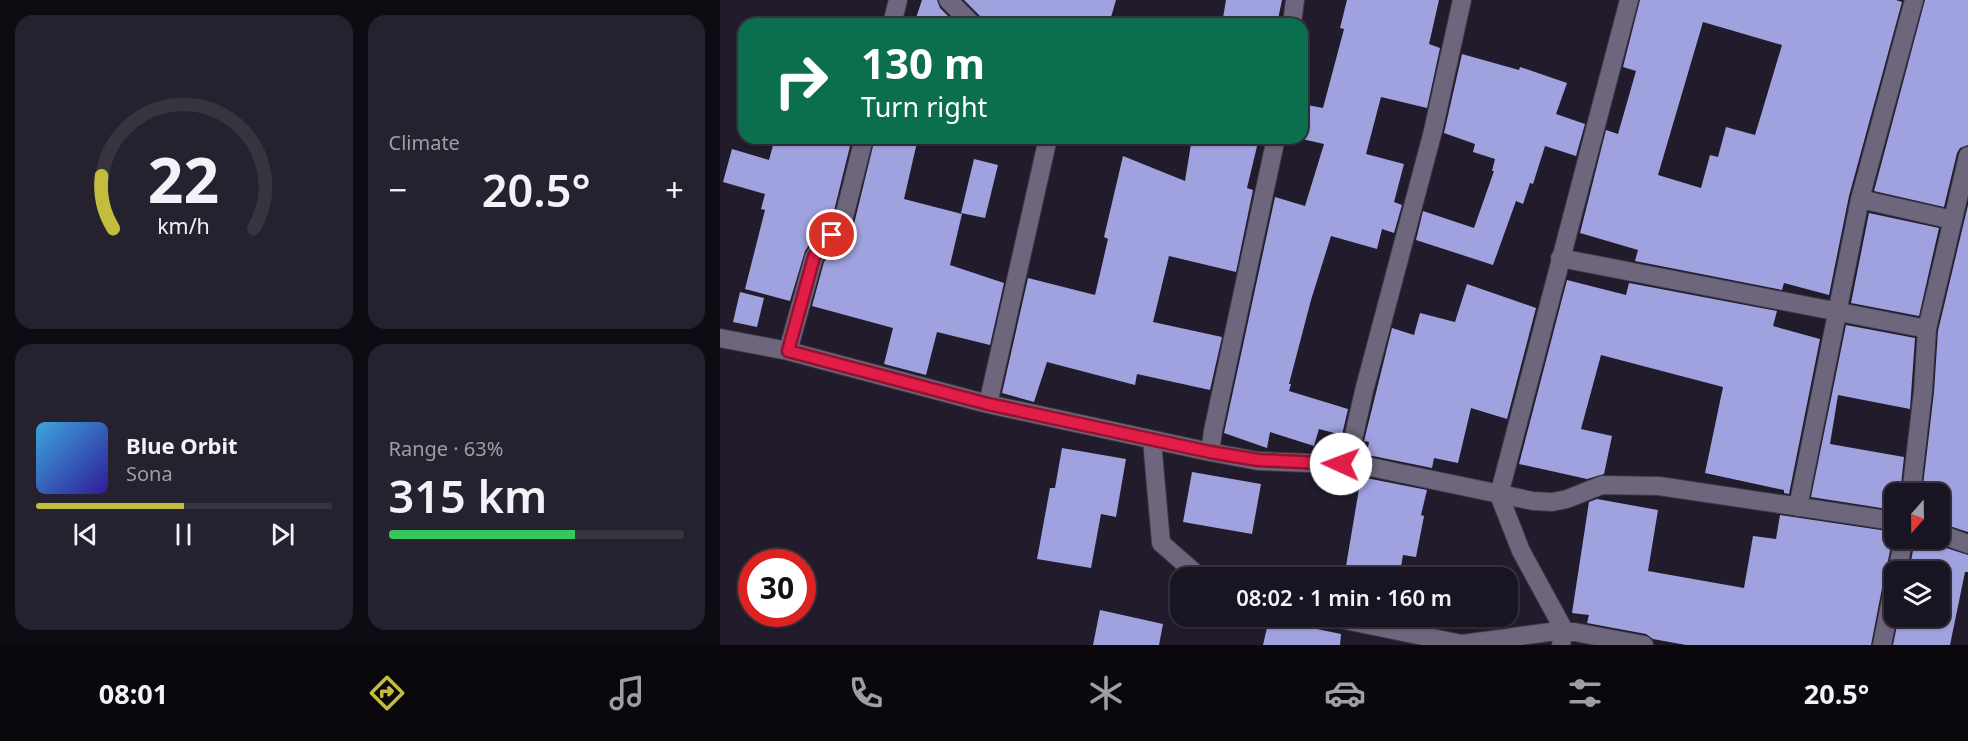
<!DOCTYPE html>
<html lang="en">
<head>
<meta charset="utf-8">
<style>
	body { margin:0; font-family:"Noto Sans",sans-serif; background:#26212e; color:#f1f3f6; height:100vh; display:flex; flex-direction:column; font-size:22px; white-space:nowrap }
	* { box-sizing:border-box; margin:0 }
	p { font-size:20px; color:#9f9ea5 }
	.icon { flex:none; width:33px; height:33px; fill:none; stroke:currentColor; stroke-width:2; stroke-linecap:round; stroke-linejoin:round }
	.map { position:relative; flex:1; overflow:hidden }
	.drawer { display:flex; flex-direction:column; gap:15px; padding:15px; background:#0e0b12; width:720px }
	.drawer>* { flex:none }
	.hud { position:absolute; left:18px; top:18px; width:570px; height:126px; border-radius:18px; box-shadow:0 2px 4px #0004,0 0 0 2px #37333f; background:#0b6e4f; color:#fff; overflow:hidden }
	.needle { width:39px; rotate:200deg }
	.buttons { position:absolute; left:1164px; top:483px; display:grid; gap:12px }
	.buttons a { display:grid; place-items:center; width:66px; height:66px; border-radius:12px; background:#191421; box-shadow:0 2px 4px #0004,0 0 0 2px #37333f; font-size:30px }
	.speed { position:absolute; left:18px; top:549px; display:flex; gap:12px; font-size:30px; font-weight:700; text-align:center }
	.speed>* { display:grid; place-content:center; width:78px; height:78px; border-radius:50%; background:#191421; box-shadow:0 2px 4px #0004,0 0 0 2px #37333f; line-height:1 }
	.speed .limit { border:9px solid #d22; background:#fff; color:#111 }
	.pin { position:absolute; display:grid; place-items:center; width:51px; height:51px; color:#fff; margin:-26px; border:3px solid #fff; border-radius:50%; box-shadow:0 2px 6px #0007 }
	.me { position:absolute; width:66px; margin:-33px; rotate:272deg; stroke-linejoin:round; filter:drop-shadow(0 0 4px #0008) }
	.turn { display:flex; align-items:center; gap:21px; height:126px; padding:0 24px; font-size:27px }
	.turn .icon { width:78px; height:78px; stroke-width:2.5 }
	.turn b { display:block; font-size:42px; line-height:51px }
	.big { font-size:45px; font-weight:600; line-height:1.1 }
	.drawer .tile { flex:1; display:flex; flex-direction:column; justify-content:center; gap:9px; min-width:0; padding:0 21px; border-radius:18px; background:#26212e }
	.drawer .dial { align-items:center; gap:0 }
	.dial svg { height:156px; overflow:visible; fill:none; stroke:#37333f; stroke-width:7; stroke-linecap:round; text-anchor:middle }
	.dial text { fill:#f1f3f6; stroke:none }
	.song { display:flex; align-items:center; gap:18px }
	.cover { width:72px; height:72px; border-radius:9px; background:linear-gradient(135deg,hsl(200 70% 55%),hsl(250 70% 35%)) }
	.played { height:6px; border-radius:3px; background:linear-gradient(90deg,#c3bd3e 50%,#37333f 50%) }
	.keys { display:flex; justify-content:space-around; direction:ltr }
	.heat { display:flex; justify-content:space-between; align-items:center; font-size:33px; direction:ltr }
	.charge { height:9px; border-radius:4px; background:linear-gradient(90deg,#34c759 63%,#37333f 0) }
	.drawer .tiles { flex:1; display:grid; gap:15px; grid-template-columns:repeat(2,1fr) }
	.trip { position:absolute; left:450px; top:567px; width:348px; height:60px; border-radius:18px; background:#191421; box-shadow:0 2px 4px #0004,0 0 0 2px #37333f; font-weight:600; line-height:60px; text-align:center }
	.dock { display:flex; height:96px; justify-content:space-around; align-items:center; background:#0a080d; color:#9f9ea5 }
	.dock .icon { width:42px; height:42px }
	.dock .active { color:#c3bd3e }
	.dock b { font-size:27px; color:#f1f3f6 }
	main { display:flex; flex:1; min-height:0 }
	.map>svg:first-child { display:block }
	.building { fill:#9fa2df; fill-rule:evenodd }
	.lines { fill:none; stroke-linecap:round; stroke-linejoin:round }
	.street-casing { stroke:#3c3745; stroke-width:20 }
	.street { stroke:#6e667c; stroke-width:18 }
	.route-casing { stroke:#92132f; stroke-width:15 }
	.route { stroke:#e11d48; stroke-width:10 }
</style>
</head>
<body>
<main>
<section class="drawer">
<div class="tiles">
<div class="tile dial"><svg viewBox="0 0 100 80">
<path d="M14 69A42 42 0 1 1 86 69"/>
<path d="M14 69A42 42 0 0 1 8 42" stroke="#c3bd3e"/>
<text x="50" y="56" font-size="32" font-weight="700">22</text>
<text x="50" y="72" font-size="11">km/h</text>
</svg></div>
<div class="tile"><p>Climate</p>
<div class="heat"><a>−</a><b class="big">20.5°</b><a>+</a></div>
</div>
<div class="tile">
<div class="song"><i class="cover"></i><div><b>Blue Orbit</b><p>Sona</p></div></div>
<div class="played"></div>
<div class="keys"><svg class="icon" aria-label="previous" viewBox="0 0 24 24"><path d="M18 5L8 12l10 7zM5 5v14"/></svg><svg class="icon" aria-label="pause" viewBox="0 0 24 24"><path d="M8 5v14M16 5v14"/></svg><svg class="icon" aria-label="next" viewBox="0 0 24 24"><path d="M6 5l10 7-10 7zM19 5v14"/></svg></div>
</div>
<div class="tile"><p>Range · 63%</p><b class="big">315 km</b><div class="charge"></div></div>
</div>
</section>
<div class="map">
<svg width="1248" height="645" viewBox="0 0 1248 645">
	<rect width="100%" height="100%" fill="#211b2c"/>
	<!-- building -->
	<path class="building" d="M 202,0 L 217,0 L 220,8 L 236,24 L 194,24 Z
		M 244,0 L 396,0 L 389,24 L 263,24 L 260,16 Z
		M 506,0 L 562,0 L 557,24 L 502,24 Z
		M 627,0 L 719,0 L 709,44 L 720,48 L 707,108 L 661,97 L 646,154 L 684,164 L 674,202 L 682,205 L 674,233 L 662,229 L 657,249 L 611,236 L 591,300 L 569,384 L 571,384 L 569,391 L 628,409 L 622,435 L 599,429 L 594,446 L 550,432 L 547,448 L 504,433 L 555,197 L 585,206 L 604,144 L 582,139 L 582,104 L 603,108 L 624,29 L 620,28 Z
		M 920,0 L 1176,0 L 1182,2 L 1129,196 L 1109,295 L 1064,283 L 1062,290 L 915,261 L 918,250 L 860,233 L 886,130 L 898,134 L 916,71 L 903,67 ZM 983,22 L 1062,45 L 1035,135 L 1006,127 L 998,157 L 990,155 L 981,188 L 938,175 Z
		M 1205,0 L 1248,0 L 1248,145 L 1240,148 L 1237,153 L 1224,207 L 1154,191 Z
		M 742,54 L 799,70 L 800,67 L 847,83 L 836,114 L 865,124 L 856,156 L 825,146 L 813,184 L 810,183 L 803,204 L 796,201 L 773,265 L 696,240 L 703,211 L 754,228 L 774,171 L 772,171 L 775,159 L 753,152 L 755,144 L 724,133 Z
		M 55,138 L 132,138 L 112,219 L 95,236 L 85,251 L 70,301 L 25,289 L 45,210 L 41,209 L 45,194 L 3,182 L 12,149 L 49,160 Z
		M 155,138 L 198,138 L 184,199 L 242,214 L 230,265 L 284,283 L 270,345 L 217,332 L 206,375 L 164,364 L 173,328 L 92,306 L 104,262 L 133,228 Z
		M 472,138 L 539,138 L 527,188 L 533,190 L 516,272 L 449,256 L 433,322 L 502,337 L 490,390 L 417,374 L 415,385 L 327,362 L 314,402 L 282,393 L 308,278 L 375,295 L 388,239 L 384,237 L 403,156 L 465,181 Z
		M 254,159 L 278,165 L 265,218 L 241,213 Z
		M 1248,205 L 1248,532 L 1220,523 L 1220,494 L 1202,494 L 1214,392 L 1218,331 Z
		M 1149,213 L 1219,228 L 1199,316 L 1131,303 Z
		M 847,280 L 906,295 L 909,283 L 1057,311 L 1053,326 L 1100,339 L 1069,494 L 1064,493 L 1064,490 L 985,473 L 1003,387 L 881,355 L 861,429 L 892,436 L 884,474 L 867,479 L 799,464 Z
		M 747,284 L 816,308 L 787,419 L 751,408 L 738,463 L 714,458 L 712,468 L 648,455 L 647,453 L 649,442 L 644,441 L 672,328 L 694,335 L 700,313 L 735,322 Z
		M 20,292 L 44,298 L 37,327 L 13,322 Z
		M 1126,325 L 1195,338 L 1190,409 L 1118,395 L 1110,444 L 1184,457 L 1180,494 L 1174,494 L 1174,510 L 1091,497 Z
		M 342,448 L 406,459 L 396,517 L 381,514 L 371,568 L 317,559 L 330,488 L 335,488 Z
		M 472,472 L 541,484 L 532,534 L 463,522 Z
		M 641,477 L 707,490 L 701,515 L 704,516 L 696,557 L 683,555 L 679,578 L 624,578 Z
		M 877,499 L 938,510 L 928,571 L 1024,588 L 1033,536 L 1056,539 L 1060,515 L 1174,532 L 1166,570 L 1167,577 L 1163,583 L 1151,645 L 966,645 L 933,639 L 926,634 L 867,623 L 869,615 L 852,613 L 869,502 Z
		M 1194,545 L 1220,550 L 1220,546 L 1248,555 L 1248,572 L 1245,572 L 1230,645 L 1173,645 L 1179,616 L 1220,616 L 1220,572 L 1189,572 Z
		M 380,610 L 443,624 L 439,645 L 373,645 Z
		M 549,619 L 621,634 L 620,645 L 543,645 Z"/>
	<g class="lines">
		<defs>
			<path id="street" d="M 228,0 L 252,24
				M 172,24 L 178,0
				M 572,24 L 575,0
				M 1140,199 L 1233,220
				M 840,258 L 1207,329
				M 0,338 L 68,351 L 268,404 L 490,452 L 538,461 L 641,465 L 813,501 L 832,502 L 847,499 L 882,485 L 939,486 L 1174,521
				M 68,351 L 94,257 L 103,244 L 122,225 L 144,138
				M 268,404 L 328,138
				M 432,440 L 441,543 L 481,578
				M 490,452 L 493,431 L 556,138
				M 641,465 L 631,448 L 644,391 L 713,131 L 742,0
				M 1191,494 L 1203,391 L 1207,329 L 1248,156
				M 1078,507 L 1140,199 L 1194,0
				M 1220,534 L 1248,544
				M 1177,572 L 1184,538
				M 605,616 L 742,644 L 844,630 L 924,645
				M 841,645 L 844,630 L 801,551 L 779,495 L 909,0
				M 1162,645 L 1174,585"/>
		</defs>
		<!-- street casing -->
		<use href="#street" class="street-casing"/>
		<!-- street -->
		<use href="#street" class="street"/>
	</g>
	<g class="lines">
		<defs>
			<path id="route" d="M 112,235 L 103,244 L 94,257 L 68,351 L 268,404 L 490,452 L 538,460 L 621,464"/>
		</defs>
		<!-- route casing -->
		<use href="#route" class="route-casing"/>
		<!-- route -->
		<use href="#route" class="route"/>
	</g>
</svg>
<div class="buttons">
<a><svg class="needle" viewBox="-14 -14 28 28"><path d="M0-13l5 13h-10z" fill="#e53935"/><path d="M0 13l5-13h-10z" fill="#9f9ea5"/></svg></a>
<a><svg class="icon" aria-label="layers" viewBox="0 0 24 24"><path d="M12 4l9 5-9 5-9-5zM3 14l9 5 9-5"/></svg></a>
</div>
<div class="speed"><div class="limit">30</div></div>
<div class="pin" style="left:112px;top:235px;background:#d93025"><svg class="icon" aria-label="arrive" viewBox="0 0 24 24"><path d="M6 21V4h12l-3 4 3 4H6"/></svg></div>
<svg class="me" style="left:621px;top:464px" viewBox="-20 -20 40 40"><circle r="19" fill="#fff"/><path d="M0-13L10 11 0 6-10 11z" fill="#e11d48"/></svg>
<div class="trip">08:02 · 1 min · 160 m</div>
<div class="hud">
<div class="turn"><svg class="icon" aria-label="right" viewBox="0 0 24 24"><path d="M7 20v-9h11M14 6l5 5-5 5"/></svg><div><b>130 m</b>Turn right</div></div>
</div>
</div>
</main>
<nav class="dock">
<b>08:01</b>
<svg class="icon active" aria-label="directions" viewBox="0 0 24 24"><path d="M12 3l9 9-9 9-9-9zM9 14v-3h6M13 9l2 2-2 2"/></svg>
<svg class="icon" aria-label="music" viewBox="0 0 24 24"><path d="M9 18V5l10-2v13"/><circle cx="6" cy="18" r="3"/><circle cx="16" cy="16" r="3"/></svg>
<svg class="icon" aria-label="phone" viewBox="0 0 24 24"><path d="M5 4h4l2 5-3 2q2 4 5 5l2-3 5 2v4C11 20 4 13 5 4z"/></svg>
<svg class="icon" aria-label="climate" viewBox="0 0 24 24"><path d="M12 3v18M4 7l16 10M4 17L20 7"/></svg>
<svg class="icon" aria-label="car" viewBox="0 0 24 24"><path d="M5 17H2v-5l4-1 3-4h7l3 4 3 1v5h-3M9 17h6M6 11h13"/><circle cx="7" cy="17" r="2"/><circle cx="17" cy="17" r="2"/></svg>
<svg class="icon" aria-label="filters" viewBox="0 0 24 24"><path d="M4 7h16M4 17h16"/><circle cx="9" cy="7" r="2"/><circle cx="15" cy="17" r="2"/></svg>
<b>20.5°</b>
</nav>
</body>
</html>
